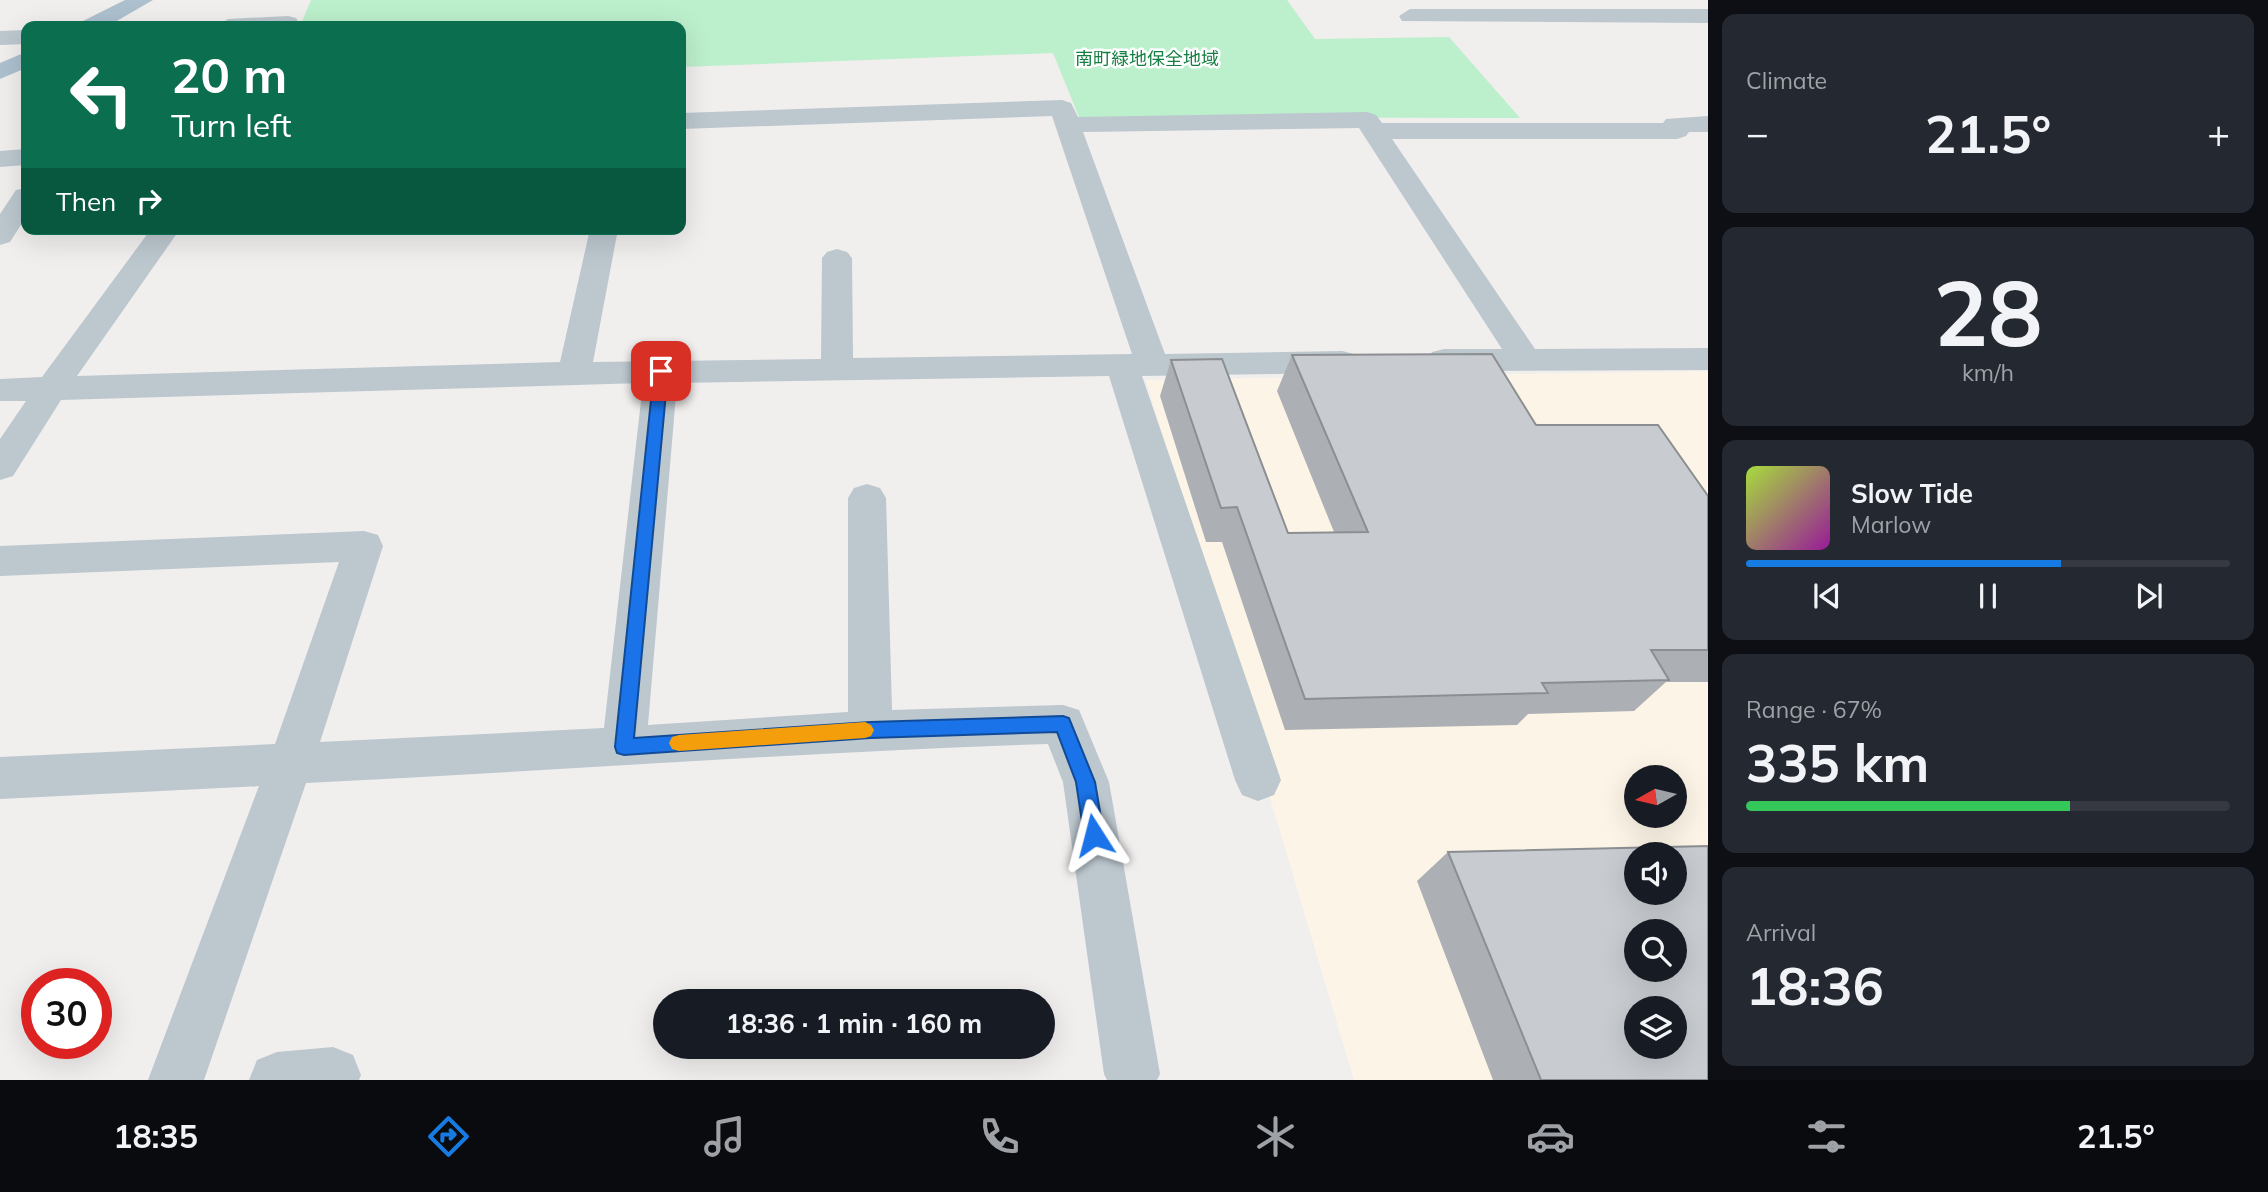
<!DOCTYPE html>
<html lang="en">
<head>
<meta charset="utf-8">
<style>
	body { margin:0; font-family:Mulish,"Noto Sans JP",sans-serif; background:#242831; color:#f1f3f6; height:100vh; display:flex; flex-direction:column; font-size:26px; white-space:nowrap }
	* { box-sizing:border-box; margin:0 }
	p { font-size:23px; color:#9ea1a6 }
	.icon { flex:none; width:38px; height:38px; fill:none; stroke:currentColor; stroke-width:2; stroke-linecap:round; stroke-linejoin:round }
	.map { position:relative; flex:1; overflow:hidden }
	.details { display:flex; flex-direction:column; gap:14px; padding:14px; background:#0d0f14; width:560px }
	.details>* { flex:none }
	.hud { position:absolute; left:21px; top:21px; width:665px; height:214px; border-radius:14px; box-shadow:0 7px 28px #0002; background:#0b6e4f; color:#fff; overflow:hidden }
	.needle { width:46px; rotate:262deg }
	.tools { position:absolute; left:1624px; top:765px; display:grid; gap:14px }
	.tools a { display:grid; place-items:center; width:63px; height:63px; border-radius:50%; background:#171b24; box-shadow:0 7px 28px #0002; font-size:35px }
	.speed { position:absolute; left:21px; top:968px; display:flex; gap:14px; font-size:35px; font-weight:700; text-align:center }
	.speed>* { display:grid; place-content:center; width:91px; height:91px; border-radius:50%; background:#171b24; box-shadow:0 7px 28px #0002; line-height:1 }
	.speed .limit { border:10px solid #d22; background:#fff; color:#111 }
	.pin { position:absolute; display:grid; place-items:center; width:60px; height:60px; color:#fff; margin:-30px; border-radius:14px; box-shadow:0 4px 10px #0006 }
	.me { position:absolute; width:77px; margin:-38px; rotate:351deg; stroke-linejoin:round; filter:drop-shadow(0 0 5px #0008) }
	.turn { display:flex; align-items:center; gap:24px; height:147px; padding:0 35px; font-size:32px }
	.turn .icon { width:91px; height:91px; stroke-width:2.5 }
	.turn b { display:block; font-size:49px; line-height:60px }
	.then { display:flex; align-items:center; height:66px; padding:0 35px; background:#0003; gap:14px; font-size:26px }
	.big { font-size:52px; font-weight:700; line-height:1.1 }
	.details .widget { flex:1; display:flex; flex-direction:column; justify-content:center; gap:10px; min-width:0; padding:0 24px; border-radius:14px; background:#242831 }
	.details .dial { align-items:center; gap:0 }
	.dial b { font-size:91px; line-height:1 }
	.song { display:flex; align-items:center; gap:21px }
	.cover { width:84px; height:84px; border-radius:10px; background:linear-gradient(135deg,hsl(80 70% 55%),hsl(300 70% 35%)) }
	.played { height:7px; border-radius:4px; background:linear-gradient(90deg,#167ce3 65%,#363941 65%) }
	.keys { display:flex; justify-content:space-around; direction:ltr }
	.heat { display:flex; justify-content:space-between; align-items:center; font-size:38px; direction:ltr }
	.charge { height:10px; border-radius:5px; background:linear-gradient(90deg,#34c759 67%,#363941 0) }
	.trip { position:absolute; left:653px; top:989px; width:402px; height:70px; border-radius:35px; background:#171b24; box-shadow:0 7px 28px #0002; font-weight:700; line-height:70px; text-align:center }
	.tabs { display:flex; height:112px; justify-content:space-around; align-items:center; background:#090b0e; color:#9ea1a6 }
	.tabs .icon { width:49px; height:49px }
	.tabs .active { color:#167ce3 }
	.tabs b { font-size:32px; color:#f1f3f6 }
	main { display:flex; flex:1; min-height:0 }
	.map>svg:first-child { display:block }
	.commercial { fill:#fcf5e7; fill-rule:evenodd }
	.green { fill:#bcefcc }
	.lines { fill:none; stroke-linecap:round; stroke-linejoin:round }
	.minor { fill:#bcc7ce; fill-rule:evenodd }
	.major { fill:#adc0ce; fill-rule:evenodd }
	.wall { fill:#acafb4 }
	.building { fill:#c8ccd1; stroke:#8c8f92; stroke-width:2; fill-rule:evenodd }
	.route { fill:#1a73e8; stroke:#114b97; stroke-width:2 }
	.slow { fill:#f59e0b }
	.labels { text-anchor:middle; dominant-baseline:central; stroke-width:5; stroke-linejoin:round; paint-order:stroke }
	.far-park-label { font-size:18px; fill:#157f43; stroke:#fff }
</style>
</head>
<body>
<main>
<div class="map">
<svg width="1708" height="1080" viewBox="0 0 1708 1080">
	<rect width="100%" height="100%" fill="#f1eeee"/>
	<!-- commercial -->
	<path class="commercial" d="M 1708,371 L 1708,1080 L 1354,1080 L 1146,380 ZM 1636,777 L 1675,777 L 1675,816 L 1636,816 ZM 1636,854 L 1675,854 L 1675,892 L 1636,892 ZM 1636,931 L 1675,931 L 1675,970 L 1636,970 ZM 1636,1008 L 1675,1008 L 1675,1046 L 1636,1046 Z"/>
	<!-- green -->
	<path class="green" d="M 311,0 L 1287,0 L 1315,39 L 1449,37 L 1520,118 L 1079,117 L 1053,53 L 681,67 L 681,26 L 300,26 Z"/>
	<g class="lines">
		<!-- minor -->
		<path class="minor" d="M 1410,9 L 1708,9 L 1708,23 L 1402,21 L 1399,16 Z
			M 288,16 L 296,18 L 299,23 L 297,26 L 217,26 L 228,19 Z
			M 26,30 L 26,44 L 0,45 L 0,31 Z
			M 1062,100 L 1071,103 L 1078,117 L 1367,112 L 1376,115 L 1382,123 L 1663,123 L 1666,119 L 1708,116 L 1708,132 L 1689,132 L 1686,136 L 1677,139 L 1392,139 L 1535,349 L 1708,348 L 1708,370 L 1444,371 L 1432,368 L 1428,360 L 1432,352 L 1444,349 L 1502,349 L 1359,128 L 1083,132 L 1165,354 L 1342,351 L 1354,354 L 1358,362 L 1354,370 L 1342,373 L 1142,376 L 1281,780 L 1274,795 L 1258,801 L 1242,795 L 1235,780 L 1109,376 L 677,383 L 648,725 L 848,712 L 848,498 L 854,488 L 867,484 L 880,488 L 886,498 L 892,710 L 1063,705 L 1079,710 L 1109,782 L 1160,1074 L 1157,1080 L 1107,1080 L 1104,1074 L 1063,782 L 1048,744 C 801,752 554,771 306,783 L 204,1080 L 148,1080 L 259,786 L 0,799 L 0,757 L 275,744 L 339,562 L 0,576 L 0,546 L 364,531 L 378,535 L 383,546 L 320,742 L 604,728 L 643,383 L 61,400 L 13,476 L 0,480 L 0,439 L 26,401 L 0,401 L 0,379 L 42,377 L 151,229 L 180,229 L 77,376 L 560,362 L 590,229 L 618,229 L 593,362 L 821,359 L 822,258 L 827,252 L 837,249 L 847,252 L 852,258 L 853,358 L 1132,354 L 1052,116 L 681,129 L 681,113 Z
			M 26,149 L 26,165 L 0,167 L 0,151 Z
			M 26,188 L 26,217 L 10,242 L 0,245 L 0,214 L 16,190 Z
			M 333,1047 L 353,1055 L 361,1075 L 359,1080 L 249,1080 L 257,1060 L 277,1052 Z"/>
		<!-- major -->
		<path class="major" d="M 125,0 L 153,0 L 108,26 L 80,26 L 83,21 Z
			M 26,52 L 26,68 L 0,79 L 0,63 Z"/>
	</g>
	<!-- wall -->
	<path class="wall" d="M 1292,355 L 1536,425 L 1708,496 L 1708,682 L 1666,682 L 1634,711 L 1528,714 L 1517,725 L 1285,730 L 1222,542 L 1206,542 L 1160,396 L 1171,360 L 1288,533 L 1334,532 L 1277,391 Z
		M 1448,852 L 1708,1080 L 1493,1080 L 1417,881 Z"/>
	<!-- building -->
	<path class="building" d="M 1492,354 L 1536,425 L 1658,425 L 1708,496 L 1708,650 L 1651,650 L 1669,680 L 1542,683 L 1548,693 L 1305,699 L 1237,507 L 1221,508 L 1171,360 L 1222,359 L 1288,533 L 1368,532 L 1292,355 Z
		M 1708,846 L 1708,1080 L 1541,1080 L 1448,852 ZM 1636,854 L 1675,854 L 1675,892 L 1636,892 ZM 1636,931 L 1675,931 L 1675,970 L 1636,970 ZM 1636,1008 L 1675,1008 L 1675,1046 L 1636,1046 Z"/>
	<!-- route -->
	<path class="route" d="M 661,367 L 668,371 L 634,738 L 870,722 L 1063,716 L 1069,718 L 1095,782 L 1104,835 L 1101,841 L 1094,844 L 1087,841 L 1084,835 L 1076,782 L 1057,732 L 870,738 L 624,755 L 617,753 L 615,747 L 654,371 Z"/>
	<!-- slow -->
	<path class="slow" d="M 865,722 L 871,725 L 874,730 L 871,736 L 865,738 L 679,751 L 672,749 L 669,743 L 672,737 L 679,735 Z"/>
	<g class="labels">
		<!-- far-park labels -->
		<g class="far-park-label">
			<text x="1147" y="58">南町緑地保全地域</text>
		</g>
	</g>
</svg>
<div class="tools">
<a><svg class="needle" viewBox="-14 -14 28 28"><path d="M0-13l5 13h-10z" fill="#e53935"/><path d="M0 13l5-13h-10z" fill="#9ea1a6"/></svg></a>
<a><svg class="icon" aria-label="sound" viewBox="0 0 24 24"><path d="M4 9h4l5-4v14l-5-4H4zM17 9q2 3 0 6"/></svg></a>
<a><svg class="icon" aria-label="search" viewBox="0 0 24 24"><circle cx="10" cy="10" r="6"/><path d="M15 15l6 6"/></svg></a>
<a><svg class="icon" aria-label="layers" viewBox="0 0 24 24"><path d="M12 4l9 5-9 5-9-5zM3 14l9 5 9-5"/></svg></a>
</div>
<div class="speed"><div class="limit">30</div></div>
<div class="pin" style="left:661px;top:371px;background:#d93025"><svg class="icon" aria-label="arrive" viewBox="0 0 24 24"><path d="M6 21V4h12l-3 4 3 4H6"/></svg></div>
<svg class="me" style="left:1094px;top:835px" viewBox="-20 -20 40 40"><path d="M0-17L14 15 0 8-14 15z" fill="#1a73e8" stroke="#fff" stroke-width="4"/></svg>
<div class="trip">18:36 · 1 min · 160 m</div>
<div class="hud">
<div class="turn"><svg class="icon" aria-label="left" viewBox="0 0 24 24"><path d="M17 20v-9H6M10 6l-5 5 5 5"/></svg><div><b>20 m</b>Turn left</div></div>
<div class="then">Then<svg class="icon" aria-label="right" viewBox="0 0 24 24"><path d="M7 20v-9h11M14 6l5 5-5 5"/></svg></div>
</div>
</div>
<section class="details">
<div class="widget"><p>Climate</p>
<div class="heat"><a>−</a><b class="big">21.5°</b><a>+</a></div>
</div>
<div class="widget dial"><b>28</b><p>km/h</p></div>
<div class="widget">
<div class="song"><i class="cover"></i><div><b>Slow Tide</b><p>Marlow</p></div></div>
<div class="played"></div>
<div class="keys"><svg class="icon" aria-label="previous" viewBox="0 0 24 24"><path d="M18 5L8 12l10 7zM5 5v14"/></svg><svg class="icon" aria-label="pause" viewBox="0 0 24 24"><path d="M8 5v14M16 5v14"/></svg><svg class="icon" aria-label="next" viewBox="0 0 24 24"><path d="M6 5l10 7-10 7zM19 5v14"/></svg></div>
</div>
<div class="widget"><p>Range · 67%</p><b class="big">335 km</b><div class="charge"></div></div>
<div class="widget"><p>Arrival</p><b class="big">18:36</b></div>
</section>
</main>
<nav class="tabs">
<b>18:35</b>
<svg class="icon active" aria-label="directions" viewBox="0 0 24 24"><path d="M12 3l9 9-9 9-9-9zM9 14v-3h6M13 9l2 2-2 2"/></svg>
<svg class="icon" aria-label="music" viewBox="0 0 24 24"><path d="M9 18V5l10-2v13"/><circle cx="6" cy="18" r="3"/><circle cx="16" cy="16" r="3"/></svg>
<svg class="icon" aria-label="phone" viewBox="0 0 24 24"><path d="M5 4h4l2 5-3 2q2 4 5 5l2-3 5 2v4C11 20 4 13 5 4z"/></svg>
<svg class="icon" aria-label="climate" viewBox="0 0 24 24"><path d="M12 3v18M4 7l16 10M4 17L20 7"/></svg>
<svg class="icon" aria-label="car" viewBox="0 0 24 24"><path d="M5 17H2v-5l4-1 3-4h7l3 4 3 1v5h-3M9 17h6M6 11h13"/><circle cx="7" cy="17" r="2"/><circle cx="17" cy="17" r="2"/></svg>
<svg class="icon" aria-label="filters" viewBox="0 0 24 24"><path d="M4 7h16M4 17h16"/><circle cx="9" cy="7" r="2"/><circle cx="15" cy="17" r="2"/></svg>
<b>21.5°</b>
</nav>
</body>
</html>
